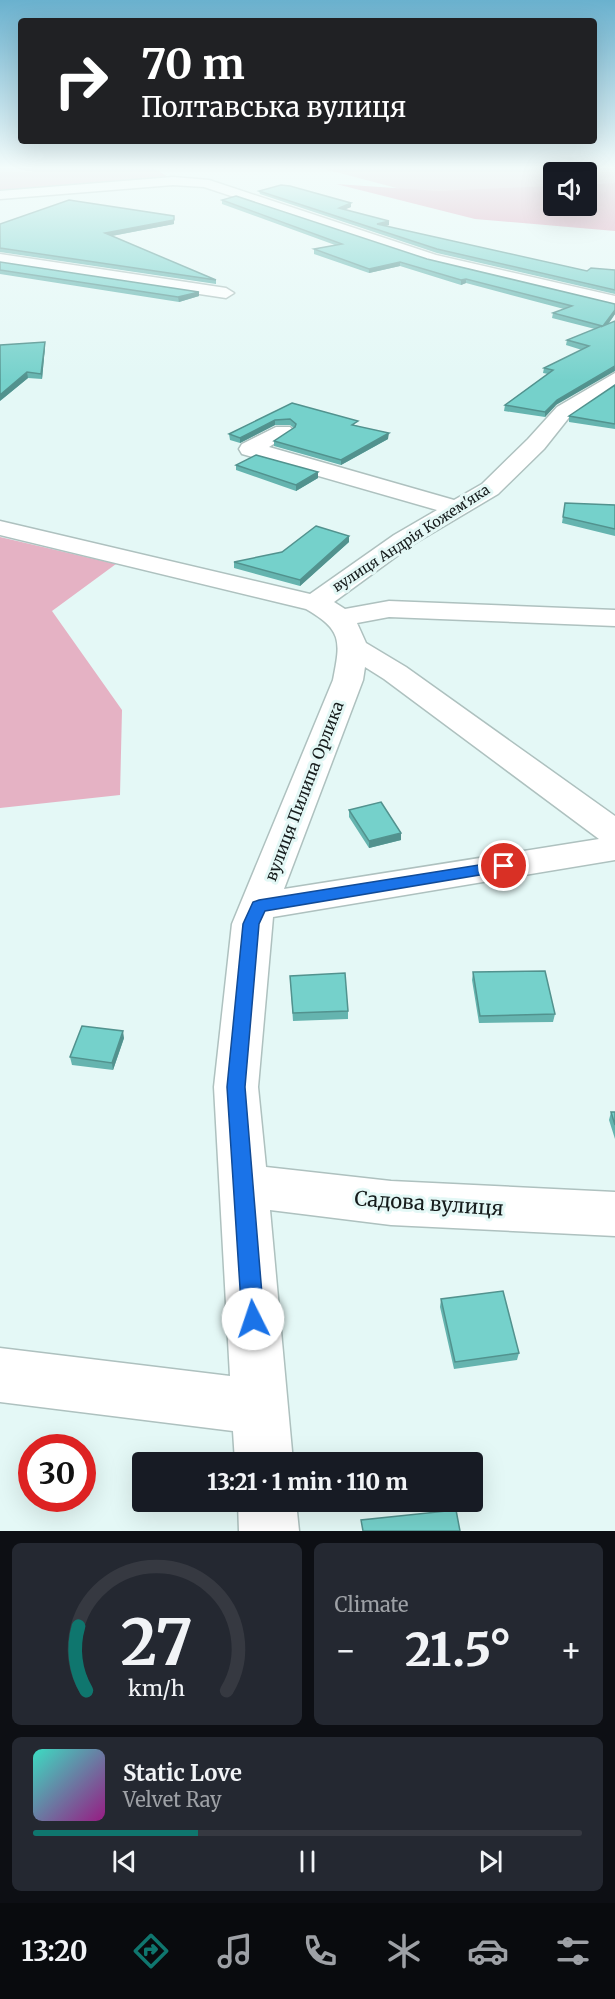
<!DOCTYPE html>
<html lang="en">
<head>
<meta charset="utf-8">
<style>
	body { margin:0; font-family:Merriweather,serif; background:#242831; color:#f1f3f6; height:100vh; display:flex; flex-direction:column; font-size:22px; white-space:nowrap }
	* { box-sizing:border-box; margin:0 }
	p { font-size:20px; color:#9ea1a6 }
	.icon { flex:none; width:33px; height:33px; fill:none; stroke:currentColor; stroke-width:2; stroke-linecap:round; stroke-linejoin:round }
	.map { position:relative; height:1531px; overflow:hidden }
	.panel { display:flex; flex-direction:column; gap:12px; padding:12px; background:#0d0f14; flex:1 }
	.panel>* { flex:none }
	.guide { position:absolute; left:18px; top:18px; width:579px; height:126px; border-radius:6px; box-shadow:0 6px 24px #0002; background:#202124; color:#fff; overflow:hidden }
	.controls { position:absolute; left:543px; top:162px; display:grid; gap:12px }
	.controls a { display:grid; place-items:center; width:54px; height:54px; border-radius:6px; background:#171b24; box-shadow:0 6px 24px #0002; font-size:30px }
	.speed { position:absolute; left:18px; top:1434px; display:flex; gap:12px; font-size:30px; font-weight:700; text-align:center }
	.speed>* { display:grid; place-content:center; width:78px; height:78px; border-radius:50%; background:#171b24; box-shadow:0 6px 24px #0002; line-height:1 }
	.speed .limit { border:9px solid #d22; background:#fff; color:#111 }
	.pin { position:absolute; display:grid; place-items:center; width:51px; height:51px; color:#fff; margin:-26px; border:3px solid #fff; border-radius:50%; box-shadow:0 2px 6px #0007 }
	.me { position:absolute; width:66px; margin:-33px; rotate:356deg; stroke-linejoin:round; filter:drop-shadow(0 0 4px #0008) }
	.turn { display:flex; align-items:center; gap:21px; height:126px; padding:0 24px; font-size:27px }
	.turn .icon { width:78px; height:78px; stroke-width:2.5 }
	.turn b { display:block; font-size:42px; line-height:51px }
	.big { font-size:45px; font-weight:800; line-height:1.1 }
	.panel .tile { flex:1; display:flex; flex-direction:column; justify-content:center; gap:9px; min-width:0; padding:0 21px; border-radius:9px; background:#242831 }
	.panel .dial { align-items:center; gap:0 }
	.dial svg { height:156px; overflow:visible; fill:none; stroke:#363941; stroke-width:7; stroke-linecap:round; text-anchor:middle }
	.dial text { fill:#f1f3f6; stroke:none }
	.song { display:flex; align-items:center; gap:18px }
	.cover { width:72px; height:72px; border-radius:9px; background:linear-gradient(135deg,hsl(170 70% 55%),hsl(310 70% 35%)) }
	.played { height:6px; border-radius:3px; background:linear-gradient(90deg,#0f766e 30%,#363941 30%) }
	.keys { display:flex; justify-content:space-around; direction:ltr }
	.heat { display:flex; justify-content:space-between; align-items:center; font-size:33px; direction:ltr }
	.panel .tiles { flex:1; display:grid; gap:12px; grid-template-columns:1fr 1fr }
	.tile:last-child { grid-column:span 2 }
	.trip { position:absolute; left:132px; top:1452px; width:351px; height:60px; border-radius:6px; background:#171b24; box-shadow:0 6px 24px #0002; font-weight:800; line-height:60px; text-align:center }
	.dock { display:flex; height:96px; justify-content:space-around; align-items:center; background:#090b0e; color:#9ea1a6 }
	.dock .icon { width:42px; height:42px }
	.dock .active { color:#0f766e }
	.dock b { font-size:27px; color:#f1f3f6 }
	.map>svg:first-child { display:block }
	.green { fill:#e5b2c4; fill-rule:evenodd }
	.forest { fill:#df9ab4 }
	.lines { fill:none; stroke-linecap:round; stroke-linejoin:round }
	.minor-casing { stroke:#aec1bf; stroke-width:3 }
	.minor { fill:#fff; fill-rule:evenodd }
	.wall { fill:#65b4af }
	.shaded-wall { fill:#52928e }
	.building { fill:#75d1cb; stroke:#52928e; stroke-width:1.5 }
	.route { fill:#1a73e8; stroke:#114b97; stroke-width:1.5 }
	.labels { text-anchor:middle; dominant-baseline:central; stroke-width:6; stroke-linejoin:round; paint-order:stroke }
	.far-street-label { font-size:14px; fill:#151b1b; stroke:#e4f8f6 }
	.street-label { font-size:16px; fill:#151b1b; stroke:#e4f8f6 }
	.near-street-label { font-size:20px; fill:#151b1b; stroke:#e4f8f6 }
</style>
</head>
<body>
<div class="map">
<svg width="615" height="1531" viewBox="0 0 615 1531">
	<rect width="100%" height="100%" fill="#e4f8f6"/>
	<!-- green -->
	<path class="green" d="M 0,167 L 152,167 L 170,178 L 0,193 Z
		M 317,167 L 615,167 L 615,228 L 472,208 ZM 554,172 L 586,172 L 586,206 L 554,206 Z
		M 0,537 L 116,564 L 52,611 L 122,710 L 120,795 L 0,808 Z"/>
	<!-- forest -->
	<path class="forest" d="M 615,183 L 615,231 L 475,219 L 336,184 L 438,191 L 553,186 L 554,206 L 586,206 L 587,185 Z"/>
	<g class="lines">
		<defs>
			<path id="minor" d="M 173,177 L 209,180 L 436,255 L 615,296 L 615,306 L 427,261 L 204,187 L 173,185 L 0,199 L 0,191 Z
				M 0,254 L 226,288 L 234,293 L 226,298 L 0,264 Z
				M 615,373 L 615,387 L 571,415 L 544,449 L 498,494 L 412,545 L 334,602 L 345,609 L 389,601 L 615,610 L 615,626 L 389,617 L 357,623 L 366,643 L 406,667 L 615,816 L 615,860 L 273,917 L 258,1087 L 266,1167 L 391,1181 L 615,1192 L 615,1236 L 391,1225 L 270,1210 L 293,1462 L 235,1462 L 233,1431 L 0,1402 L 0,1348 L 230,1376 L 214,1087 L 232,924 L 333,680 C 341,640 342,630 306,609 L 0,535 L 0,521 L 310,594 L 394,535 L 437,510 L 242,454 L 239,449 L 242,444 L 276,427 L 290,427 L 294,431 L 269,447 L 454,500 L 482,484 L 528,439 L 557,407 ZM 365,667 L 384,679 L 599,839 L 284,889 L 363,680 Z
				M 238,1502 L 296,1502 L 299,1531 L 239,1531 Z"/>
		</defs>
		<!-- minor casing -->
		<use href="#minor" class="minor-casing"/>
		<!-- minor -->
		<use href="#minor" class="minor"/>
	</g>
	<!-- wall -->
	<path class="wall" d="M 259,191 L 351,203 L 351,207 L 345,209 L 389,225 L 386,226 L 587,271 L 615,270 L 615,294 L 437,253 L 260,194 Z
		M 222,200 L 427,259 L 615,304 L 615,314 L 556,405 L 545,417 L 504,411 L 505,405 L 548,374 L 543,373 L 544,368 L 582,350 L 566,345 L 567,340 L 595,329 L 552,318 L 553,313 L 564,309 L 466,283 L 461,285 L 400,266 L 369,273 L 314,254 L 314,249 L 335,245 L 222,204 Z
		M 174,216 L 174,224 L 112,236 L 216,280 L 216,284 L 0,252 L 0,224 Z
		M 0,262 L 199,296 L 179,302 L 0,274 Z
		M 45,347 L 42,379 L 28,378 L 0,401 Z
		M 615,385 L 615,429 L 569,422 L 569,416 Z
		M 292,403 L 358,426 L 388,439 L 341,465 L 274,446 L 274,441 L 294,428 L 290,425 L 275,425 L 240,443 L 230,440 L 229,434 Z
		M 236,465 L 318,478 L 296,491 L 236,470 Z
		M 565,503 L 615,505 L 615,536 L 562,523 Z
		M 349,542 L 300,586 L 234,568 L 234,562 Z
		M 349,810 L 401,840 L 369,848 L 349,817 Z
		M 473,972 L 555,1014 L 553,1022 L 479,1023 L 472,980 Z
		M 290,976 L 348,1011 L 348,1019 L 293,1021 Z
		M 124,1038 L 113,1070 L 72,1065 L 70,1057 Z
		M 611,1112 L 615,1112 L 615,1139 L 609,1120 Z
		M 441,1299 L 519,1353 L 517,1360 L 454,1369 L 440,1307 Z"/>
	<!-- shaded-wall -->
	<path class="shaded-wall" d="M 351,203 L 351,207 L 339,212 L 339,208 Z
		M 174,220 L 174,224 L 106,237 L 105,233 Z
		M 389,221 L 389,225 L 377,228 L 377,224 Z
		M 400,262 L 400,266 L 369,273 L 369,269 Z
		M 466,279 L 466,283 L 461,285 L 461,280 Z
		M 199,292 L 199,296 L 179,302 L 178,297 Z
		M 615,310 L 615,314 L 603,331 L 603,326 Z
		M 45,342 L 45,347 L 42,379 L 41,374 Z
		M 615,366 L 615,371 L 556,405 L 545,417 L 545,412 L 557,400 Z
		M 27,372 L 28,378 L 0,401 L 0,395 Z
		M 275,420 L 275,425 L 240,443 L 240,438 Z
		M 389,433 L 388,439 L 341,465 L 341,460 Z
		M 318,472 L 318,478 L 296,491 L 296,485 Z
		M 349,536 L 349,542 L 300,586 L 300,580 Z
		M 401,833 L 401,840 L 369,848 L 369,841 Z
		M 123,1031 L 124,1038 L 113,1070 L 112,1063 Z"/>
	<!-- building -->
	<path class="building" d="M 281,185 L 290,186 L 351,203 L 339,208 L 389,221 L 377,224 L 587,271 L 591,268 L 615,270 L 615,290 L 437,249 L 259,191 Z
		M 236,196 L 427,259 L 615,304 L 615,310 L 603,326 L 615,321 L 615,366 L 557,400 L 545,412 L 505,405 L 553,370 L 544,368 L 589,346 L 567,340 L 602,326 L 553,313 L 572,306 L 466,279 L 461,280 L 400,262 L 369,269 L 314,249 L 342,244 L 222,200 Z
		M 69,200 L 174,216 L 174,220 L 105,233 L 216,280 L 0,248 L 0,224 Z
		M 0,262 L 199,292 L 178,297 L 0,270 Z
		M 45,342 L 41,374 L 27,372 L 0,395 L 0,345 Z
		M 615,385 L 615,424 L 569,416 Z
		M 292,403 L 358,421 L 352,425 L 389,433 L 341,460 L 274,441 L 295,427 L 296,424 L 290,419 L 275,420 L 240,438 L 229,434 Z
		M 256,455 L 318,472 L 296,485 L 236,465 Z
		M 565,503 L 615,505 L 615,529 L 563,517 Z
		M 316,526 L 349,536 L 300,580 L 234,562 L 282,552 Z
		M 381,802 L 401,833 L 369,841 L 349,810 Z
		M 545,971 L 555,1014 L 480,1016 L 473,972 Z
		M 345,973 L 348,1011 L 293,1013 L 290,976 Z
		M 82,1026 L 123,1031 L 112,1063 L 70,1057 Z
		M 611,1112 L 615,1112 L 615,1125 Z
		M 503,1291 L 519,1353 L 455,1362 L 441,1299 Z
		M 456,1510 L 460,1531 L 363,1531 L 361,1520 Z"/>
	<!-- sky -->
	<linearGradient id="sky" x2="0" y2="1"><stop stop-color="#6ab1ce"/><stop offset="0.44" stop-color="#f3fcfb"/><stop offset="1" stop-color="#f3fcfb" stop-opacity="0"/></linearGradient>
	<rect width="615" height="381" fill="url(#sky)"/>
	<!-- route -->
	<path class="route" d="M 504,861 L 509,863 L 511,866 L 509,870 L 265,911 L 259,924 L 245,1087 L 264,1319 L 261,1326 L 253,1329 L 246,1326 L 242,1319 L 227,1087 L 243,924 L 253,902 L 259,900 Z"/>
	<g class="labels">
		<!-- far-street labels -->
		<g class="far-street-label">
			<text transform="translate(411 538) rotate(-33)">вулиця Андрія Кожем'яка</text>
		</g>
		<!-- street labels -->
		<g class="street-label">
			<text transform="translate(304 791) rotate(-69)">вулиця Пилипа Орлика</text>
		</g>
		<!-- near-street labels -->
		<g class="near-street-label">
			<text transform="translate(429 1203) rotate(4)">Садова вулиця</text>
		</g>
	</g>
</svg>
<div class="controls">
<a><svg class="icon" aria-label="sound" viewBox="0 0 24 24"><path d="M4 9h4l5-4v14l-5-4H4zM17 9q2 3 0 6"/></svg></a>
</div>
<div class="speed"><div class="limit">30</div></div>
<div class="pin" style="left:504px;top:866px;background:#d93025"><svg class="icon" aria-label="arrive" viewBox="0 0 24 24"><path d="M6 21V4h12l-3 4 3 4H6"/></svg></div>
<svg class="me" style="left:253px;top:1319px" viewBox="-20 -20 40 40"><circle r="19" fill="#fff"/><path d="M0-13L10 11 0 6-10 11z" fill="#1a73e8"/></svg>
<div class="trip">13:21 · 1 min · 110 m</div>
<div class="guide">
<div class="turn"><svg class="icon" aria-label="right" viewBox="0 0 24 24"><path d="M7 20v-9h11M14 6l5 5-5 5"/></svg><div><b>70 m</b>Полтавська вулиця</div></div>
</div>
</div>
<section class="panel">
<div class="tiles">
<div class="tile dial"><svg viewBox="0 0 100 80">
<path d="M14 69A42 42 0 1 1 86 69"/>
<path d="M14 69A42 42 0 0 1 10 36" stroke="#0f766e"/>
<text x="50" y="56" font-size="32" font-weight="700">27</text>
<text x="50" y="72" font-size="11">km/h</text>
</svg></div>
<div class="tile"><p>Climate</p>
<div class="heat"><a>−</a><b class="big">21.5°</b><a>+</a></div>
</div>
<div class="tile">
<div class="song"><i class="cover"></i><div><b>Static Love</b><p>Velvet Ray</p></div></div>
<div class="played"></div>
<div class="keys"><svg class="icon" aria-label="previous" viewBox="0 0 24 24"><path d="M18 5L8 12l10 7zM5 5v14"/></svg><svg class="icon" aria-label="pause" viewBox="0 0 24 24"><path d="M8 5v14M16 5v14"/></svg><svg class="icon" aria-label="next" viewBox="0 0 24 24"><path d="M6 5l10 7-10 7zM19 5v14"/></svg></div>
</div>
</div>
</section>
<nav class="dock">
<b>13:20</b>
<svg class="icon active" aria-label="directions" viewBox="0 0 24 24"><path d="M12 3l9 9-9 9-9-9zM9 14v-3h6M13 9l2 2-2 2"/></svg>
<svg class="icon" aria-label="music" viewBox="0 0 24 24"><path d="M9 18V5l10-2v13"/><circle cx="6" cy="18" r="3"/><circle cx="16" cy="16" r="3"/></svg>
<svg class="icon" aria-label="phone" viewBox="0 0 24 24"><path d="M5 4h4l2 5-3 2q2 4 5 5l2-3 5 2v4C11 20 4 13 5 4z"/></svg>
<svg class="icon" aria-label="climate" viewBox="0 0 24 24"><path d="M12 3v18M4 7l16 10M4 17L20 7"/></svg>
<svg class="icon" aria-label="car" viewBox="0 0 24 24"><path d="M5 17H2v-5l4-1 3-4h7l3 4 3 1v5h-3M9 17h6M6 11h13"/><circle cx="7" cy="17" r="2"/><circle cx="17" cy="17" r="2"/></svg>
<svg class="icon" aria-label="filters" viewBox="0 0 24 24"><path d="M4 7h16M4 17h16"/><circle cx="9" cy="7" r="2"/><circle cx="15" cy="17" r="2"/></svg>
</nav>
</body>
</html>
